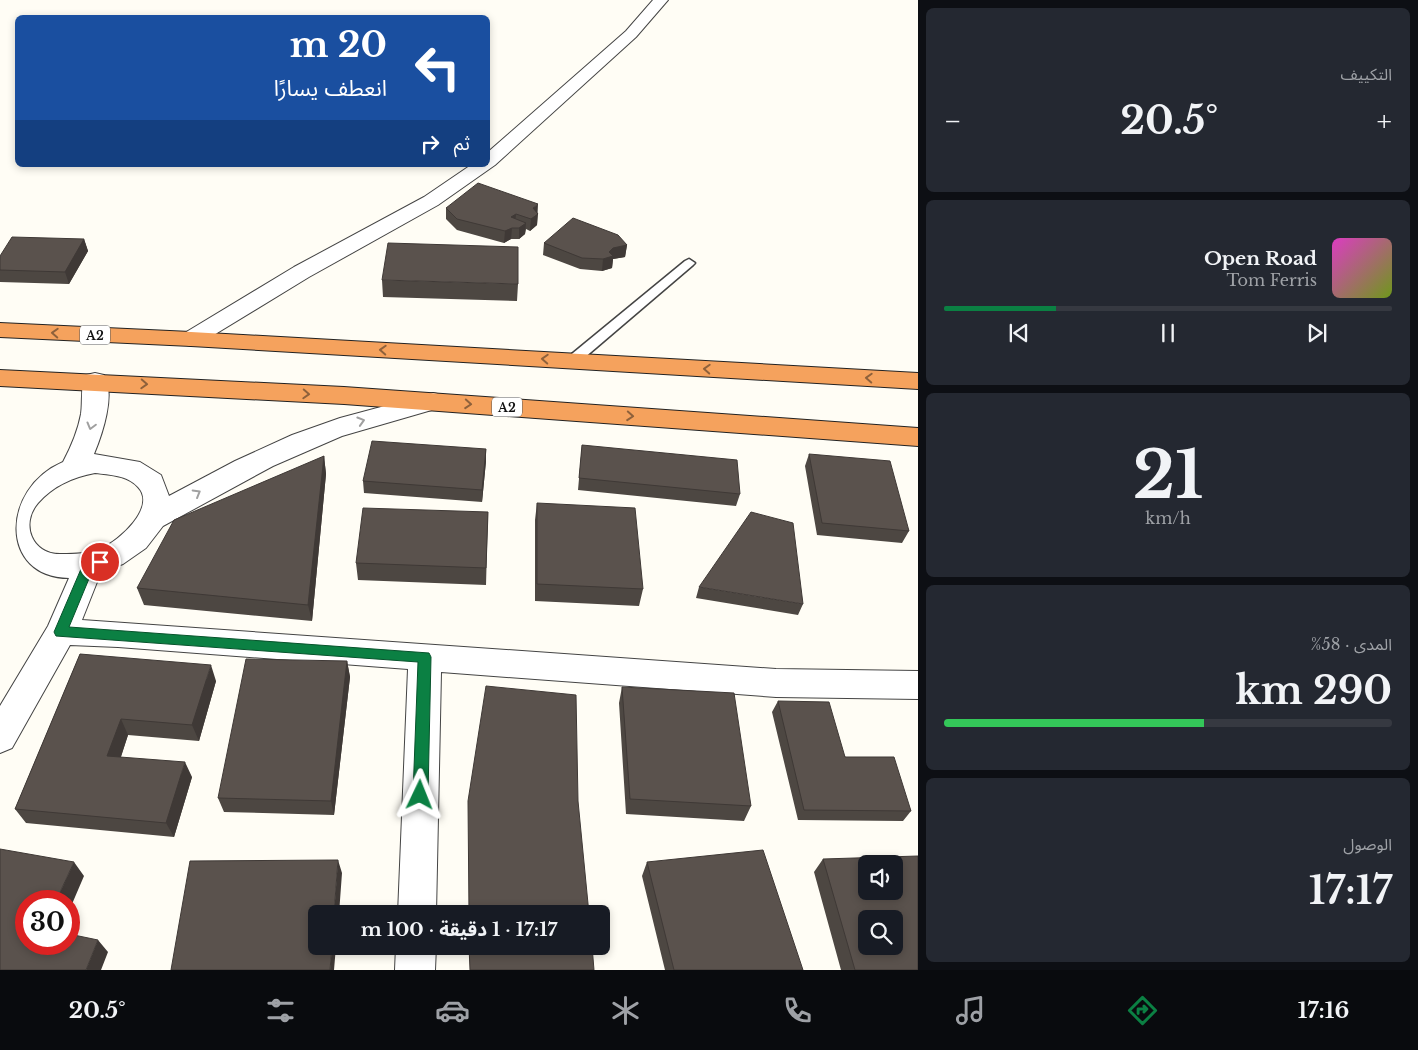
<!DOCTYPE html>
<html lang="ar">
<head>
<meta charset="utf-8">
<style>
	body { margin:0; font-family:"Libre Baskerville","Noto Sans Arabic",serif; background:#242831; color:#f1f3f6; direction:rtl; height:100vh; display:flex; flex-direction:column; font-size:19px; white-space:nowrap }
	* { box-sizing:border-box; margin:0 }
	p { font-size:16px; color:#9ea1a6 }
	.icon { flex:none; width:28px; height:28px; fill:none; stroke:currentColor; stroke-width:2; stroke-linecap:round; stroke-linejoin:round }
	.map { position:relative; flex:1; overflow:hidden; direction:ltr }
	.panel { display:flex; flex-direction:column; gap:8px; padding:8px; background:#0d0f14; width:500px }
	.panel>* { flex:none }
	.guide { position:absolute; left:15px; top:15px; width:475px; height:152px; border-radius:8px; box-shadow:0 2px 8px #0003; direction:rtl; background:#1a4fa0; color:#fff; overflow:hidden }
	.tools { position:absolute; left:858px; top:855px; display:grid; gap:10px }
	.tools a { display:grid; place-items:center; width:45px; height:45px; border-radius:8px; background:#171b24; box-shadow:0 2px 8px #0003; font-size:25px }
	.speed { position:absolute; left:15px; top:890px; display:flex; gap:10px; font-size:25px; font-weight:700; text-align:center }
	.speed>* { display:grid; place-content:center; width:65px; height:65px; border-radius:50%; background:#171b24; box-shadow:0 2px 8px #0003; line-height:1 }
	.speed .limit { border:8px solid #d22; background:#fff; color:#111 }
	.pin { position:absolute; display:grid; place-items:center; width:42px; height:42px; color:#fff; margin:-21px; border:2px solid #fff; border-radius:50%; box-shadow:0 1px 5px #0007 }
	.me { position:absolute; width:55px; margin:-28px; rotate:2deg; stroke-linejoin:round; filter:drop-shadow(0 0 4px #0008) }
	.turn { display:flex; align-items:center; gap:18px; height:105px; padding:0 20px; font-size:22px }
	.turn .icon { width:65px; height:65px; stroke-width:2.5 }
	.turn b { display:block; font-size:35px; line-height:42px }
	.then { display:flex; align-items:center; height:48px; padding:0 20px; background:#0003; gap:10px; font-size:19px }
	.big { font-size:38px; font-weight:700; line-height:1.1 }
	.panel .widget { flex:1; display:flex; flex-direction:column; justify-content:center; gap:8px; min-width:0; padding:0 18px; border-radius:8px; background:#242831 }
	.panel .dial { align-items:center; gap:0 }
	.dial b { font-size:65px; line-height:1 }
	.song { display:flex; align-items:center; gap:15px }
	.cover { width:60px; height:60px; border-radius:8px; background:linear-gradient(135deg,hsl(310 70% 55%),hsl(80 70% 35%)) }
	.played { height:5px; border-radius:2px; background:linear-gradient(90deg,#0b8043 25%,#363941 25%) }
	.keys { display:flex; justify-content:space-around; direction:ltr }
	.heat { display:flex; justify-content:space-between; align-items:center; font-size:28px; direction:ltr }
	.charge { height:8px; border-radius:4px; background:linear-gradient(90deg,#34c759 58%,#363941 0) }
	.trip { position:absolute; left:308px; top:905px; width:302px; height:50px; border-radius:8px; background:#171b24; box-shadow:0 2px 8px #0003; font-weight:700; line-height:50px; text-align:center; direction:rtl }
	.dock { display:flex; height:80px; justify-content:space-around; align-items:center; background:#090b0e; color:#9ea1a6 }
	.dock .icon { width:35px; height:35px }
	.dock .selected { color:#0b8043 }
	.dock b { font-size:22px; color:#f1f3f6 }
	main { display:flex; flex:1; min-height:0 }
	.map>svg:first-child { display:block }
	.lines { fill:none; stroke-linecap:round; stroke-linejoin:round }
	.lane-casing { stroke:#444; stroke-width:3 }
	.street-casing { stroke:#444; stroke-width:2 }
	.highway-casing { stroke:#222; stroke-width:2 }
	.lane { fill:#fff; fill-rule:evenodd }
	.street { fill:#fff; fill-rule:evenodd }
	.highway { fill:#f5a25d; fill-rule:evenodd }
	.wall { fill:#4d4742 }
	.shaded-wall { fill:#3f3936 }
	.building { fill:#5a524d; stroke:#3f3936; fill-rule:evenodd }
	.oneway { stroke:#8e613b }
	.oneway2 { stroke:#a0a0a0 }
	.route { fill:#0b8043; stroke:#07532c }
	.labels { text-anchor:middle; dominant-baseline:central; stroke-width:5; stroke-linejoin:round; paint-order:stroke }
	.shield { fill:#fff; stroke:#585858; stroke-width:1 }
	.shield-label { font-size:12px; font-weight:bold; fill:#111 }
</style>
</head>
<body>
<main>
<section class="panel">
<div class="widget"><p>التكييف</p>
<div class="heat"><a>−</a><b class="big">20.5°</b><a>+</a></div>
</div>
<div class="widget">
<div class="song"><i class="cover"></i><div><b>Open Road</b><p>Tom Ferris</p></div></div>
<div class="played"></div>
<div class="keys"><svg class="icon" aria-label="previous" viewBox="0 0 24 24"><path d="M18 5L8 12l10 7zM5 5v14"/></svg><svg class="icon" aria-label="pause" viewBox="0 0 24 24"><path d="M8 5v14M16 5v14"/></svg><svg class="icon" aria-label="next" viewBox="0 0 24 24"><path d="M6 5l10 7-10 7zM19 5v14"/></svg></div>
</div>
<div class="widget dial"><b>21</b><p>km/h</p></div>
<div class="widget"><p>المدى · 58%</p><b class="big">290 km</b><div class="charge"></div></div>
<div class="widget"><p>الوصول</p><b class="big">17:17</b></div>
</section>
<div class="map">
<svg width="918" height="970" viewBox="0 0 918 970">
	<rect width="100%" height="100%" fill="#fffdf5"/>
	<g class="lines">
		<defs>
			<path id="lane" d="M 689,259 L 695,263 L 693,265 L 577,364 L 567,364 L 565,361 L 567,358 L 685,261 Z"/>
			<path id="street" d="M 653,0 L 668,0 L 636,37 L 495,165 L 438,205 L 309,277 L 199,344 L 191,346 L 183,344 L 179,339 L 183,334 L 294,267 L 424,197 L 471,165 L 488,165 L 488,152 L 626,31 Z
				M 95,373 L 104,375 C 116,394 102,435 94,454 L 140,462 L 161,475 L 169,496 L 235,461 L 292,435 L 340,418 L 433,393 L 442,395 L 446,401 L 442,407 L 342,436 L 273,466 L 163,526 L 146,548 L 123,564 L 101,572 L 82,620 L 776,669 L 918,671 L 918,699 L 776,697 L 441,672 L 436,914 L 398,914 L 408,669 L 118,647 L 70,645 L 12,748 L 0,753 L 0,706 L 48,626 L 69,578 C 0,578 0,489 63,462 C 71,447 78,430 81,414 C 83,401 80,386 86,375 ZM 95,473 C 110,475 127,475 138,487 C 157,507 119,541 102,548 C 88,554 75,554 60,554 C 32,554 20,524 38,503 C 53,486 73,477 95,473 Z
				M 396,946 L 436,946 L 435,970 L 395,970 Z"/>
			<path id="highway" d="M 0,323 L 191,332 L 918,373 L 918,389 L 191,346 L 0,337 Z
				M 0,370 L 344,387 L 918,428 L 918,446 L 344,404 L 0,386 Z"/>
		</defs>
		<!-- lane casing -->
		<use href="#lane" class="lane-casing"/>
		<!-- street casing -->
		<use href="#street" class="street-casing"/>
		<!-- highway casing -->
		<use href="#highway" class="highway-casing"/>
		<!-- lane -->
		<use href="#lane" class="lane"/>
		<!-- street -->
		<use href="#street" class="street"/>
		<!-- highway -->
		<use href="#highway" class="highway"/>
	</g>
	<!-- wall -->
	<path class="wall" d="M 446,208 L 537,213 L 538,214 L 537,225 L 530,231 L 526,229 L 525,234 L 519,239 L 511,239 L 504,243 L 457,230 L 446,219 Z
		M 84,239 L 88,251 L 69,284 L 0,282 L 0,256 Z
		M 544,243 L 627,245 L 625,257 L 613,259 L 612,268 L 602,271 L 580,269 L 543,255 Z
		M 382,280 L 518,284 L 517,301 L 383,297 Z
		M 582,445 L 740,494 L 736,506 L 578,490 Z
		M 486,449 L 486,461 L 482,502 L 364,493 L 363,481 Z
		M 809,454 L 909,531 L 902,543 L 817,535 L 805,466 Z
		M 324,456 L 326,474 L 312,621 L 144,605 L 137,588 Z
		M 537,503 L 643,589 L 639,606 L 535,601 L 535,520 Z
		M 488,512 L 486,585 L 358,580 L 356,563 Z
		M 699,587 L 803,604 L 798,615 L 696,598 Z
		M 80,654 L 216,681 L 199,741 L 128,735 L 121,757 L 192,777 L 174,837 L 26,823 L 15,809 Z
		M 347,661 L 350,677 L 334,815 L 224,812 L 218,798 Z
		M 622,687 L 751,806 L 744,821 L 626,814 L 619,703 Z
		M 778,701 L 911,811 L 903,821 L 798,820 L 772,712 Z
		M 823,859 L 918,970 L 841,970 L 814,872 Z
		M 647,862 L 803,970 L 665,970 L 642,876 Z"/>
	<!-- shaded-wall -->
	<path class="shaded-wall" d="M 538,204 L 537,225 L 530,231 L 531,219 L 533,208 Z
		M 516,214 L 515,225 L 512,228 L 511,239 L 504,243 L 505,231 L 511,217 Z
		M 526,223 L 525,234 L 519,239 L 519,228 Z
		M 84,239 L 88,251 L 69,284 L 65,272 Z
		M 627,245 L 625,257 L 613,259 L 612,268 L 602,271 L 603,259 L 613,248 Z
		M 486,449 L 486,461 L 482,502 L 482,490 Z
		M 324,456 L 326,474 L 312,621 L 308,605 Z
		M 347,661 L 350,677 L 334,815 L 331,801 Z
		M 211,665 L 216,681 L 199,741 L 192,725 Z
		M 121,719 L 128,735 L 116,771 L 107,756 Z
		M 185,762 L 192,777 L 174,837 L 166,823 Z
		M 338,860 L 342,873 L 339,914 L 334,914 Z
		M 74,862 L 84,876 L 69,911 L 69,901 L 56,901 Z
		M 98,940 L 108,952 L 101,970 L 86,970 Z
		M 332,946 L 336,946 L 334,970 L 330,970 Z"/>
	<!-- building -->
	<path class="building" d="M 478,183 L 538,204 L 533,208 L 538,214 L 531,219 L 516,214 L 511,217 L 526,223 L 519,228 L 512,228 L 505,231 L 457,219 L 446,208 Z
		M 573,218 L 618,235 L 627,245 L 613,248 L 609,252 L 613,256 L 603,259 L 582,258 L 544,243 Z
		M 12,237 L 84,239 L 65,272 L 0,270 L 0,256 Z
		M 388,243 L 518,247 L 518,284 L 382,280 Z
		M 372,441 L 486,449 L 482,490 L 363,481 Z
		M 582,445 L 737,460 L 740,494 L 579,478 Z
		M 809,454 L 890,461 L 909,531 L 822,523 Z
		M 324,456 L 308,605 L 137,588 L 174,520 Z
		M 537,503 L 635,508 L 643,589 L 537,584 Z
		M 363,508 L 488,512 L 486,568 L 356,563 Z
		M 751,512 L 793,523 L 803,604 L 699,587 Z
		M 80,654 L 211,665 L 192,725 L 121,719 L 107,756 L 185,762 L 166,823 L 15,809 Z
		M 246,659 L 347,661 L 331,801 L 218,798 Z
		M 486,686 L 576,695 L 578,801 L 589,914 L 469,914 L 468,801 Z
		M 622,687 L 734,693 L 751,806 L 630,799 Z
		M 778,701 L 829,702 L 845,757 L 894,757 L 911,811 L 804,810 Z
		M 0,849 L 74,862 L 56,901 L 26,901 L 26,944 L 69,944 L 69,934 L 98,940 L 86,970 L 0,970 Z
		M 763,850 L 803,970 L 674,970 L 647,862 Z
		M 918,856 L 918,970 L 855,970 L 823,859 ZM 866,864 L 894,864 L 894,891 L 866,891 ZM 866,919 L 894,919 L 894,946 L 866,946 Z
		M 338,860 L 334,914 L 316,914 L 316,946 L 332,946 L 330,970 L 171,970 L 190,861 Z
		M 469,946 L 592,946 L 594,970 L 470,970 Z"/>
	<!-- one-way arrows -->
	<defs><path id="oneway-chevron" d="M-2-3.5L2.5 0L-2 3.5" fill="none" stroke-width="1.6" stroke-linecap="round" stroke-linejoin="round" transform="scale(1.25)"/></defs>
	<g class="oneway">
		<use href="#oneway-chevron" transform="translate(55 333) rotate(-177)"/>
		<use href="#oneway-chevron" transform="translate(383 350) rotate(-177)"/>
		<use href="#oneway-chevron" transform="translate(545 359) rotate(-177)"/>
		<use href="#oneway-chevron" transform="translate(707 369) rotate(-177)"/>
		<use href="#oneway-chevron" transform="translate(869 378) rotate(-177)"/>
		<use href="#oneway-chevron" transform="translate(144 384) rotate(3)"/>
		<use href="#oneway-chevron" transform="translate(306 394) rotate(3)"/>
		<use href="#oneway-chevron" transform="translate(468 404) rotate(4)"/>
		<use href="#oneway-chevron" transform="translate(630 416) rotate(4)"/>
	</g>
	<g class="oneway2">
		<use href="#oneway-chevron" transform="translate(361 421) rotate(-17)"/>
		<use href="#oneway-chevron" transform="translate(91 426) rotate(105)"/>
		<use href="#oneway-chevron" transform="translate(197 493) rotate(-30)"/>
	</g>
	<!-- route -->
	<path class="route" d="M 100,557 L 104,559 L 106,562 L 104,565 L 93,569 L 69,627 L 429,653 L 431,657 L 428,795 L 426,800 L 420,802 L 415,800 L 413,795 L 418,662 L 56,636 L 54,632 L 84,562 Z"/>
	<g class="labels">
		<!-- shield labels -->
		<g class="shield">
			<rect x="80" y="325.5" width="30" height="19" rx="4"/>
			<rect x="492" y="397.5" width="30" height="19" rx="4"/>
		</g>
		<g class="shield-label">
			<text x="95" y="335">A2</text>
			<text x="507" y="407">A2</text>
		</g>
	</g>
</svg>
<div class="tools">
<a><svg class="icon" aria-label="sound" viewBox="0 0 24 24"><path d="M4 9h4l5-4v14l-5-4H4zM17 9q2 3 0 6"/></svg></a>
<a><svg class="icon" aria-label="search" viewBox="0 0 24 24"><circle cx="10" cy="10" r="6"/><path d="M15 15l6 6"/></svg></a>
</div>
<div class="speed"><div class="limit">30</div></div>
<div class="pin" style="left:100px;top:562px;background:#d93025"><svg class="icon" aria-label="arrive" viewBox="0 0 24 24"><path d="M6 21V4h12l-3 4 3 4H6"/></svg></div>
<svg class="me" style="left:420px;top:795px" viewBox="-20 -20 40 40"><path d="M0-17L14 15 0 8-14 15z" fill="#0b8043" stroke="#fff" stroke-width="4"/></svg>
<div class="trip">17:17 · 1 دقيقة · 100 m</div>
<div class="guide">
<div class="turn"><svg class="icon" aria-label="left" viewBox="0 0 24 24"><path d="M17 20v-9H6M10 6l-5 5 5 5"/></svg><div><b>20 m</b>انعطف يسارًا</div></div>
<div class="then">ثم<svg class="icon" aria-label="right" viewBox="0 0 24 24"><path d="M7 20v-9h11M14 6l5 5-5 5"/></svg></div>
</div>
</div>
</main>
<nav class="dock">
<b>17:16</b>
<svg class="icon selected" aria-label="directions" viewBox="0 0 24 24"><path d="M12 3l9 9-9 9-9-9zM9 14v-3h6M13 9l2 2-2 2"/></svg>
<svg class="icon" aria-label="music" viewBox="0 0 24 24"><path d="M9 18V5l10-2v13"/><circle cx="6" cy="18" r="3"/><circle cx="16" cy="16" r="3"/></svg>
<svg class="icon" aria-label="phone" viewBox="0 0 24 24"><path d="M5 4h4l2 5-3 2q2 4 5 5l2-3 5 2v4C11 20 4 13 5 4z"/></svg>
<svg class="icon" aria-label="climate" viewBox="0 0 24 24"><path d="M12 3v18M4 7l16 10M4 17L20 7"/></svg>
<svg class="icon" aria-label="car" viewBox="0 0 24 24"><path d="M5 17H2v-5l4-1 3-4h7l3 4 3 1v5h-3M9 17h6M6 11h13"/><circle cx="7" cy="17" r="2"/><circle cx="17" cy="17" r="2"/></svg>
<svg class="icon" aria-label="filters" viewBox="0 0 24 24"><path d="M4 7h16M4 17h16"/><circle cx="9" cy="7" r="2"/><circle cx="15" cy="17" r="2"/></svg>
<b>20.5°</b>
</nav>
</body>
</html>
